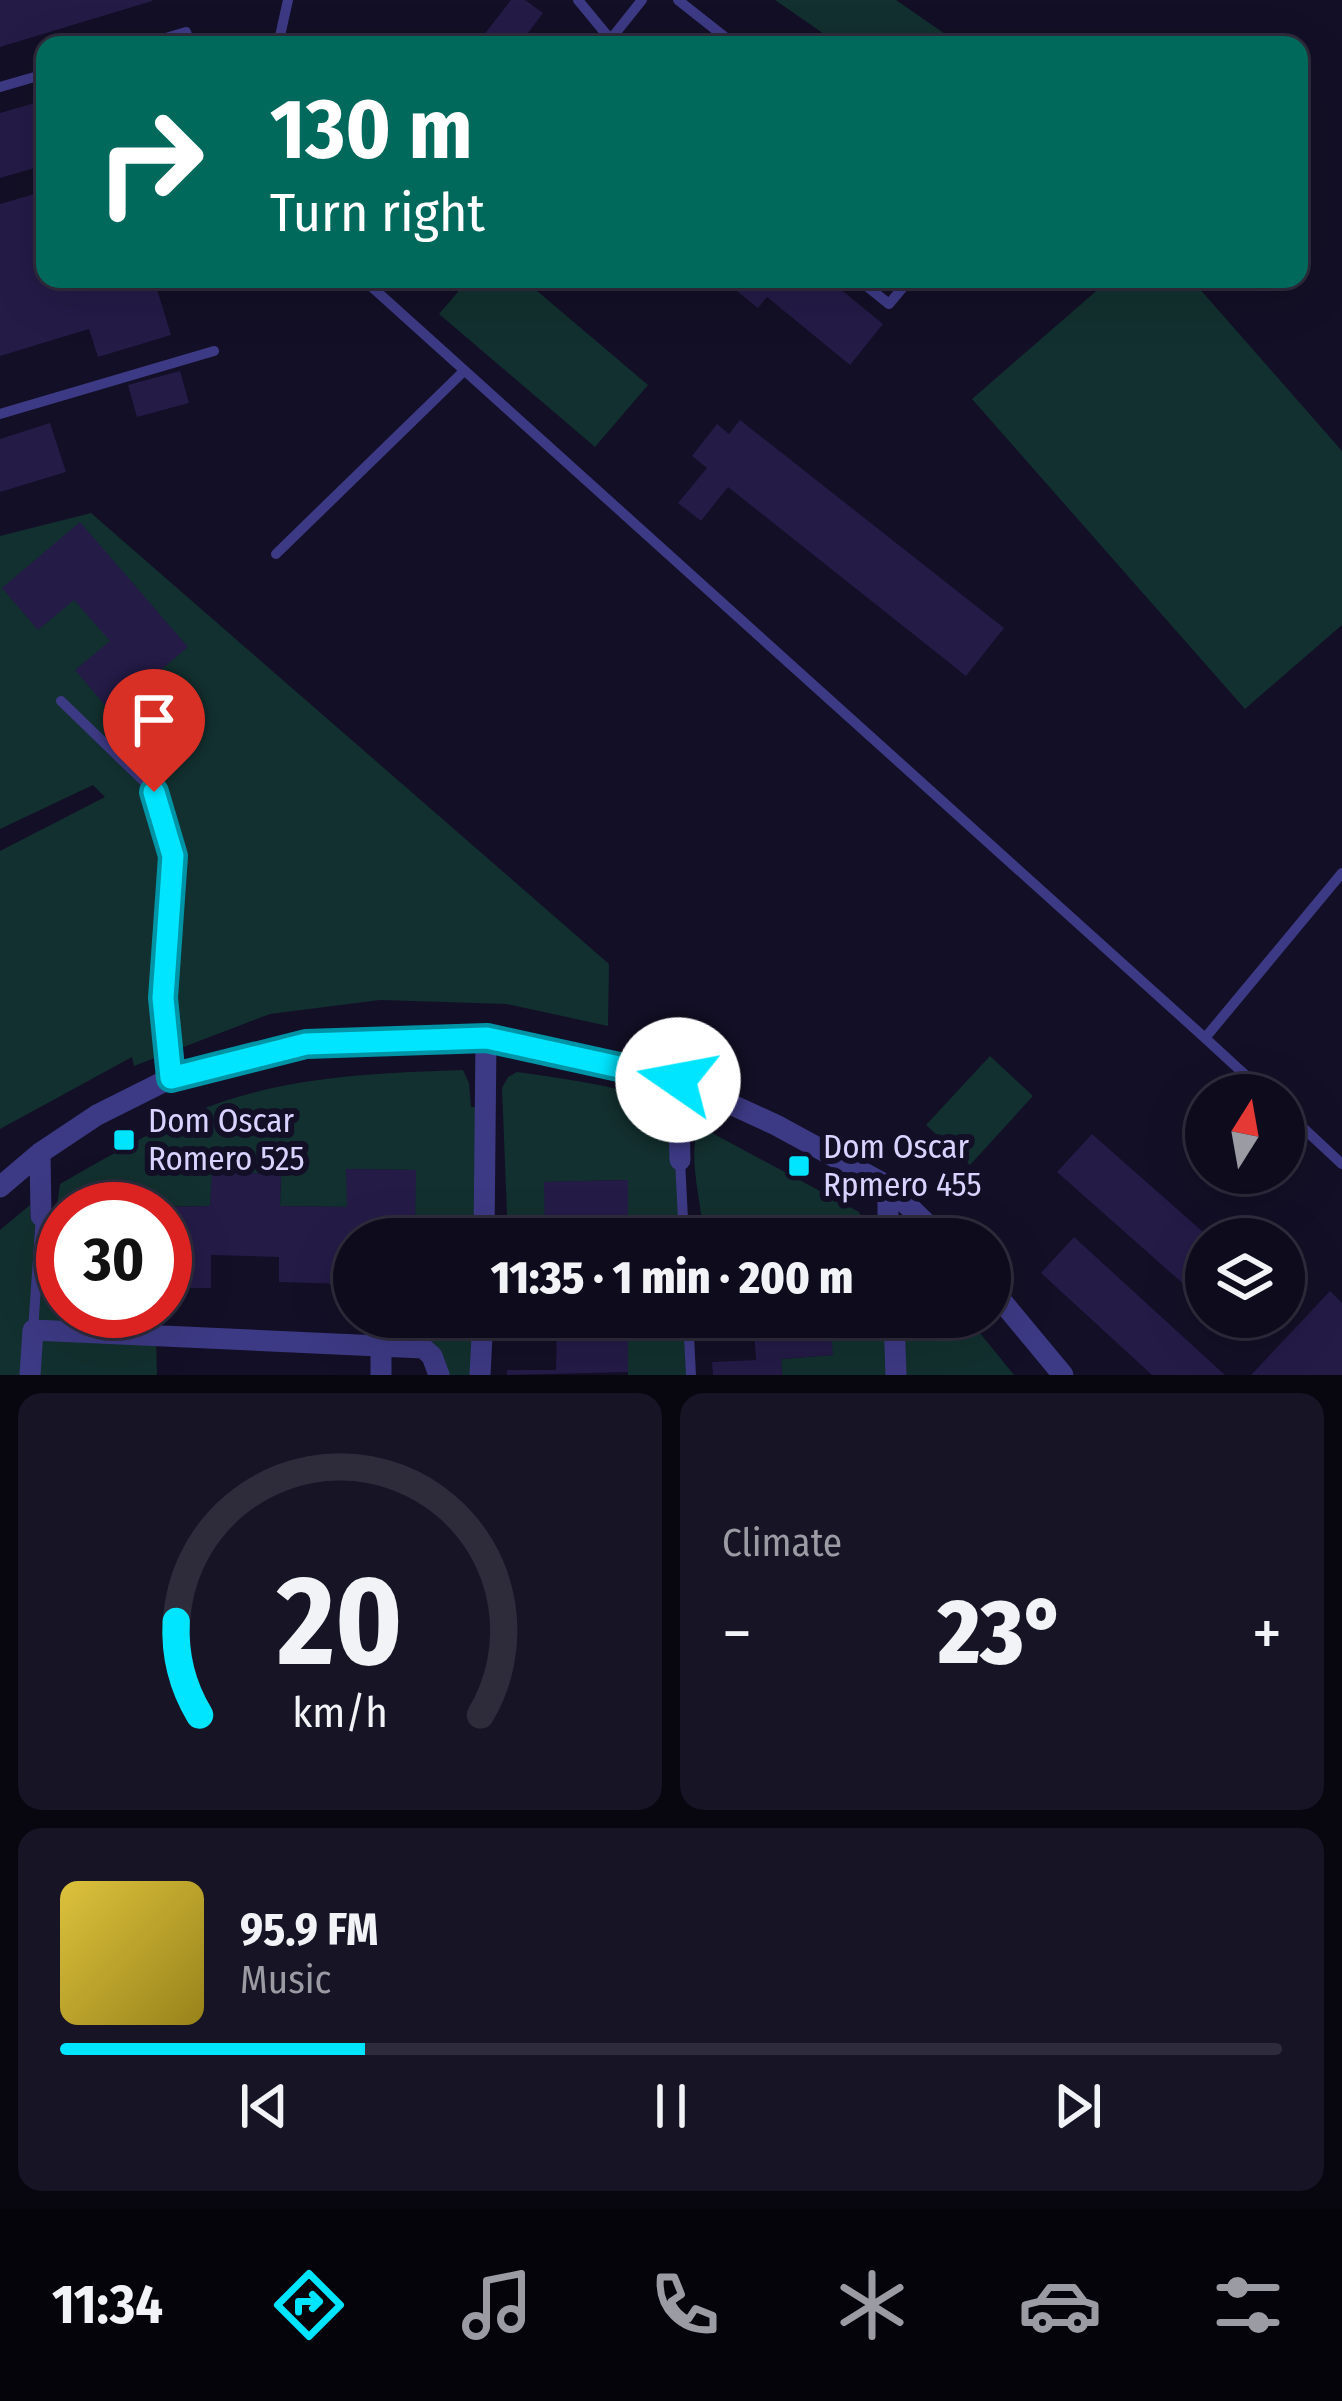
<!DOCTYPE html>
<html lang="en">
<head>
<meta charset="utf-8">
<style>
	body { margin:0; font-family:"Fira Sans Condensed",sans-serif; background:#171425; color:#f1f3f6; height:100vh; display:flex; flex-direction:column; font-size:45px; white-space:nowrap }
	* { box-sizing:border-box; margin:0 }
	p { font-size:39px; color:#9b9ba3 }
	.icon { flex:none; width:66px; height:66px; fill:none; stroke:currentColor; stroke-width:2; stroke-linecap:round; stroke-linejoin:round }
	.map { position:relative; height:1375px; overflow:hidden }
	.details { display:flex; flex-direction:column; gap:18px; padding:18px; background:#08060f; flex:1 }
	.details>* { flex:none }
	.banner { position:absolute; left:36px; top:36px; width:1272px; height:252px; border-radius:24px; box-shadow:0 12px 48px #0002,0 0 0 3px #2e2b3b; background:#00695c; color:#fff; overflow:hidden }
	.needle { width:78px; rotate:11deg }
	.tools { position:absolute; left:1185px; top:1074px; display:grid; gap:24px }
	.tools a { display:grid; place-items:center; width:120px; height:120px; border-radius:50%; background:#0e0b1c; box-shadow:0 12px 48px #0002,0 0 0 3px #2e2b3b; font-size:60px }
	.speed { position:absolute; left:36px; top:1182px; display:flex; gap:24px; font-size:60px; font-weight:700; text-align:center }
	.speed>* { display:grid; place-content:center; width:156px; height:156px; border-radius:50%; background:#0e0b1c; box-shadow:0 12px 48px #0002,0 0 0 3px #2e2b3b; line-height:1 }
	.speed .limit { border:18px solid #d22; background:#fff; color:#111 }
	.pin { position:absolute; display:grid; place-items:center; width:102px; height:102px; color:#fff; margin:-123px -51px; border-radius:50% 50% 50% 0; rotate:-45deg; box-shadow:0 0 12px #0007 }
	.pin .icon { rotate:45deg }
	.me { position:absolute; width:132px; margin:-66px; rotate:282deg; stroke-linejoin:round; filter:drop-shadow(0 0 9px #0008) }
	.turn { display:flex; align-items:center; gap:42px; height:252px; padding:0 36px; font-size:54px }
	.turn .icon { width:156px; height:156px; stroke-width:2.5 }
	.turn b { display:block; font-size:84px; line-height:102px }
	.big { font-size:90px; font-weight:800; line-height:1.1 }
	.details .card { flex:1; display:flex; flex-direction:column; justify-content:center; gap:18px; min-width:0; padding:0 42px; border-radius:24px; background:#171425 }
	.details .dial { align-items:center; gap:0 }
	.dial svg { height:312px; overflow:visible; fill:none; stroke:#2e2b3b; stroke-width:7; stroke-linecap:round; text-anchor:middle }
	.dial text { fill:#f1f3f6; stroke:none }
	.song { display:flex; align-items:center; gap:36px }
	.cover { width:144px; height:144px; border-radius:18px; background:linear-gradient(135deg,hsl(50 70% 55%),hsl(50 70% 35%)) }
	.played { height:12px; border-radius:6px; background:linear-gradient(90deg,#00e5ff 25%,#2e2b3b 25%) }
	.keys { display:flex; justify-content:space-around; direction:ltr }
	.heat { display:flex; justify-content:space-between; align-items:center; font-size:66px; direction:ltr }
	.details .tiles { flex:1; display:grid; gap:18px; grid-template-columns:1fr 1fr }
	.card:last-child { grid-column:span 2 }
	.trip { position:absolute; left:333px; top:1218px; width:678px; height:120px; border-radius:60px; background:#0e0b1c; box-shadow:0 12px 48px #0002,0 0 0 3px #2e2b3b; font-weight:800; line-height:120px; text-align:center }
	.tabs { display:flex; height:192px; justify-content:space-around; align-items:center; background:#06040b; color:#9b9ba3 }
	.tabs .icon { width:84px; height:84px }
	.tabs .selected { color:#00e5ff }
	.tabs b { font-size:54px; color:#f1f3f6 }
	.map>svg:first-child { display:block }
	.green { fill:#12302f }
	.building { fill:#241b47 }
	.lines { fill:none; stroke-linecap:round; stroke-linejoin:round }
	.service { stroke:#3d3a85; stroke-width:10 }
	.minor { stroke:#3d3a85; stroke-width:21 }
	.route-casing { stroke:#0095a6; stroke-width:30 }
	.route { stroke:#00e5ff; stroke-width:21 }
	.poi-dot { fill:#00e5ff; stroke:#130f26; stroke-width:4.5 }
	.labels { text-anchor:middle; dominant-baseline:central; stroke-width:12; stroke-linejoin:round; paint-order:stroke }
	.poi-label { font-size:33px; fill:#d9d4ff; stroke:#130f26; text-anchor:start }
</style>
</head>
<body>
<div class="map">
<svg width="1342" height="1375" viewBox="0 0 1342 1375">
	<rect width="100%" height="100%" fill="#130f26"/>
	<!-- green -->
	<path class="green" d="M 775,0 L 896,0 L 958,43 L 840,45 Z
		M 469,279 L 523,279 L 648,385 L 595,447 L 439,314 Z
		M 1110,279 L 1191,279 L 1342,451 L 1342,625 L 1245,709 L 972,399 Z
		M 91,513 L 609,964 L 608,1026 L 507,1004 L 380,1000 L 270,1014 L 134,1066 L 132,1057 L 0,1129 L 0,851 L 105,797 L 93,785 L 0,829 L 0,536 Z
		M 990,1056 L 1033,1096 L 970,1165 L 926,1125 Z
		M 463,1070 L 469,1083 L 471,1107 L 487,1108 L 484,1239 L 415,1239 L 415,1170 L 347,1169 L 347,1207 L 280,1206 L 281,1174 L 213,1172 L 210,1206 L 63,1209 L 63,1311 L 138,1311 L 135,1334 L 156,1335 L 157,1375 L 0,1375 L 0,1230 L 30,1205 L 30,1218 L 56,1212 L 60,1184 C 100,1161 140,1138 182,1118 C 269,1077 369,1073 463,1070 Z
		M 517,1072 C 545,1076 624,1086 646,1099 C 684,1122 682,1200 684,1239 L 628,1239 L 628,1180 L 545,1182 L 545,1239 L 508,1239 L 502,1088 L 508,1077 Z
		M 699,1126 L 859,1212 L 869,1239 L 782,1239 L 780,1218 L 702,1222 C 699,1192 688,1154 699,1126 Z
		M 413,1317 L 483,1317 L 480,1375 L 438,1375 L 412,1347 Z
		M 628,1317 L 688,1317 L 691,1375 L 628,1375 Z
		M 830,1317 L 967,1317 L 1014,1375 L 782,1375 L 781,1359 L 832,1355 Z"/>
	<!-- building -->
	<path class="building" d="M 0,0 L 152,0 L 152,1 L 0,47 Z
		M 511,0 L 525,0 L 543,13 L 519,45 L 476,45 Z
		M 45,100 L 45,165 L 0,178 L 0,113 Z
		M 45,191 L 45,279 L 154,279 L 171,335 L 98,357 L 89,329 L 0,356 L 0,204 Z
		M 722,279 L 828,279 L 883,324 L 850,365 L 767,297 L 758,308 Z
		M 180,371 L 189,403 L 137,417 L 128,385 Z
		M 740,420 L 1004,628 L 966,676 L 728,487 L 701,521 L 678,503 L 707,468 L 692,456 L 717,424 L 729,434 Z
		M 50,423 L 66,472 L 0,492 L 0,439 Z
		M 80,522 L 188,647 L 111,712 L 75,670 L 110,641 L 74,600 L 38,630 L 2,588 Z
		M 1092,1134 L 1211,1239 L 1206,1239 L 1206,1304 L 1057,1172 Z
		M 346,1169 L 416,1170 L 415,1239 L 354,1239 L 354,1251 L 346,1251 L 345,1284 L 279,1282 L 279,1257 L 211,1255 L 211,1288 L 165,1288 L 165,1207 L 210,1206 L 212,1172 L 281,1174 L 280,1206 L 347,1207 Z
		M 628,1180 L 628,1239 L 545,1239 L 544,1182 Z
		M 781,1218 L 782,1239 L 703,1239 L 702,1222 Z
		M 1074,1237 L 1225,1375 L 1152,1375 L 1041,1273 Z
		M 1330,1291 L 1342,1303 L 1342,1375 L 1251,1375 Z
		M 557,1317 L 628,1317 L 628,1372 L 507,1375 L 507,1370 L 556,1370 Z
		M 753,1317 L 830,1317 L 833,1355 L 781,1359 L 782,1375 L 713,1375 L 712,1362 L 756,1360 Z"/>
	<g class="lines">
		<!-- service -->
		<path class="service" d="M 578,0 L 611,40
			M 678,0 L 735,45
			M 142,45 L 186,32 L 191,45
			M 278,45 L 288,0
			M 606,45 L 642,0
			M 0,87 L 45,74
			M 363,279 L 1205,1038 L 1342,873
			M 858,279 L 889,304 L 910,279
			M 0,414 L 214,351
			M 276,554 L 464,371
			M 61,701 L 155,792 L 173,856 L 163,999 L 171,1078
			M 1205,1038 L 1267,1095
			M 1284,1110 L 1342,1164
			M 680,1160 L 684,1239
			M 688,1317 L 691,1375
			M 33,1330 L 41,1216"/>
		<!-- minor -->
		<path class="minor" d="M 678,1080 L 680,1160
			M 40,1153 L 41,1216
			M 0,1187 L 40,1153 L 97,1115 L 171,1078 L 306,1044 L 486,1038 L 678,1080 L 776,1125 L 888,1186 L 942,1239
			M 484,1239 L 486,1038
			M 888,1239 L 888,1186
			M 990,1287 L 1063,1375
			M 894,1317 L 896,1375
			M 381,1345 L 381,1375
			M 30,1375 L 33,1330 L 423,1348 L 432,1356 L 439,1375
			M 480,1375 L 483,1317"/>
	</g>
	<g class="lines">
		<defs>
			<path id="route" d="M 154,792 L 173,856 L 163,998 L 171,1078 L 306,1044 L 487,1038 L 678,1080"/>
		</defs>
		<!-- route casing -->
		<use href="#route" class="route-casing"/>
		<!-- route -->
		<use href="#route" class="route"/>
	</g>
	<!-- markers -->
	<g class="poi-dot">
		<rect x="112" y="1128" width="24" height="24" rx="6"/>
		<rect x="787" y="1154" width="24" height="24" rx="6"/>
	</g>
	<g class="labels">
		<!-- poi labels -->
		<g class="poi-label">
			<text x="148" y="1121">Dom Oscar<tspan x="148" dy="38">Romero 525</tspan></text>
			<text x="823" y="1147">Dom Oscar<tspan x="823" dy="38">Rpmero 455</tspan></text>
		</g>
	</g>
</svg>
<div class="tools">
<a><svg class="needle" viewBox="-14 -14 28 28"><path d="M0-13l5 13h-10z" fill="#e53935"/><path d="M0 13l5-13h-10z" fill="#9b9ba3"/></svg></a>
<a><svg class="icon" aria-label="layers" viewBox="0 0 24 24"><path d="M12 4l9 5-9 5-9-5zM3 14l9 5 9-5"/></svg></a>
</div>
<div class="speed"><div class="limit">30</div></div>
<div class="pin" style="left:154px;top:792px;background:#d93025"><svg class="icon" aria-label="arrive" viewBox="0 0 24 24"><path d="M6 21V4h12l-3 4 3 4H6"/></svg></div>
<svg class="me" style="left:678px;top:1080px" viewBox="-20 -20 40 40"><circle r="19" fill="#fff"/><path d="M0-13L10 11 0 6-10 11z" fill="#00e5ff"/></svg>
<div class="trip">11:35 · 1 min · 200 m</div>
<div class="banner">
<div class="turn"><svg class="icon" aria-label="right" viewBox="0 0 24 24"><path d="M7 20v-9h11M14 6l5 5-5 5"/></svg><div><b>130 m</b>Turn right</div></div>
</div>
</div>
<section class="details">
<div class="tiles">
<div class="card dial"><svg viewBox="0 0 100 80">
<path d="M14 69A42 42 0 1 1 86 69"/>
<path d="M14 69A42 42 0 0 1 8 45" stroke="#00e5ff"/>
<text x="50" y="56" font-size="32" font-weight="700">20</text>
<text x="50" y="72" font-size="11">km/h</text>
</svg></div>
<div class="card"><p>Climate</p>
<div class="heat"><a>−</a><b class="big">23°</b><a>+</a></div>
</div>
<div class="card">
<div class="song"><i class="cover"></i><div><b>95.9 FM</b><p>Music</p></div></div>
<div class="played"></div>
<div class="keys"><svg class="icon" aria-label="previous" viewBox="0 0 24 24"><path d="M18 5L8 12l10 7zM5 5v14"/></svg><svg class="icon" aria-label="pause" viewBox="0 0 24 24"><path d="M8 5v14M16 5v14"/></svg><svg class="icon" aria-label="next" viewBox="0 0 24 24"><path d="M6 5l10 7-10 7zM19 5v14"/></svg></div>
</div>
</div>
</section>
<nav class="tabs">
<b>11:34</b>
<svg class="icon selected" aria-label="directions" viewBox="0 0 24 24"><path d="M12 3l9 9-9 9-9-9zM9 14v-3h6M13 9l2 2-2 2"/></svg>
<svg class="icon" aria-label="music" viewBox="0 0 24 24"><path d="M9 18V5l10-2v13"/><circle cx="6" cy="18" r="3"/><circle cx="16" cy="16" r="3"/></svg>
<svg class="icon" aria-label="phone" viewBox="0 0 24 24"><path d="M5 4h4l2 5-3 2q2 4 5 5l2-3 5 2v4C11 20 4 13 5 4z"/></svg>
<svg class="icon" aria-label="climate" viewBox="0 0 24 24"><path d="M12 3v18M4 7l16 10M4 17L20 7"/></svg>
<svg class="icon" aria-label="car" viewBox="0 0 24 24"><path d="M5 17H2v-5l4-1 3-4h7l3 4 3 1v5h-3M9 17h6M6 11h13"/><circle cx="7" cy="17" r="2"/><circle cx="17" cy="17" r="2"/></svg>
<svg class="icon" aria-label="filters" viewBox="0 0 24 24"><path d="M4 7h16M4 17h16"/><circle cx="9" cy="7" r="2"/><circle cx="15" cy="17" r="2"/></svg>
</nav>
</body>
</html>
